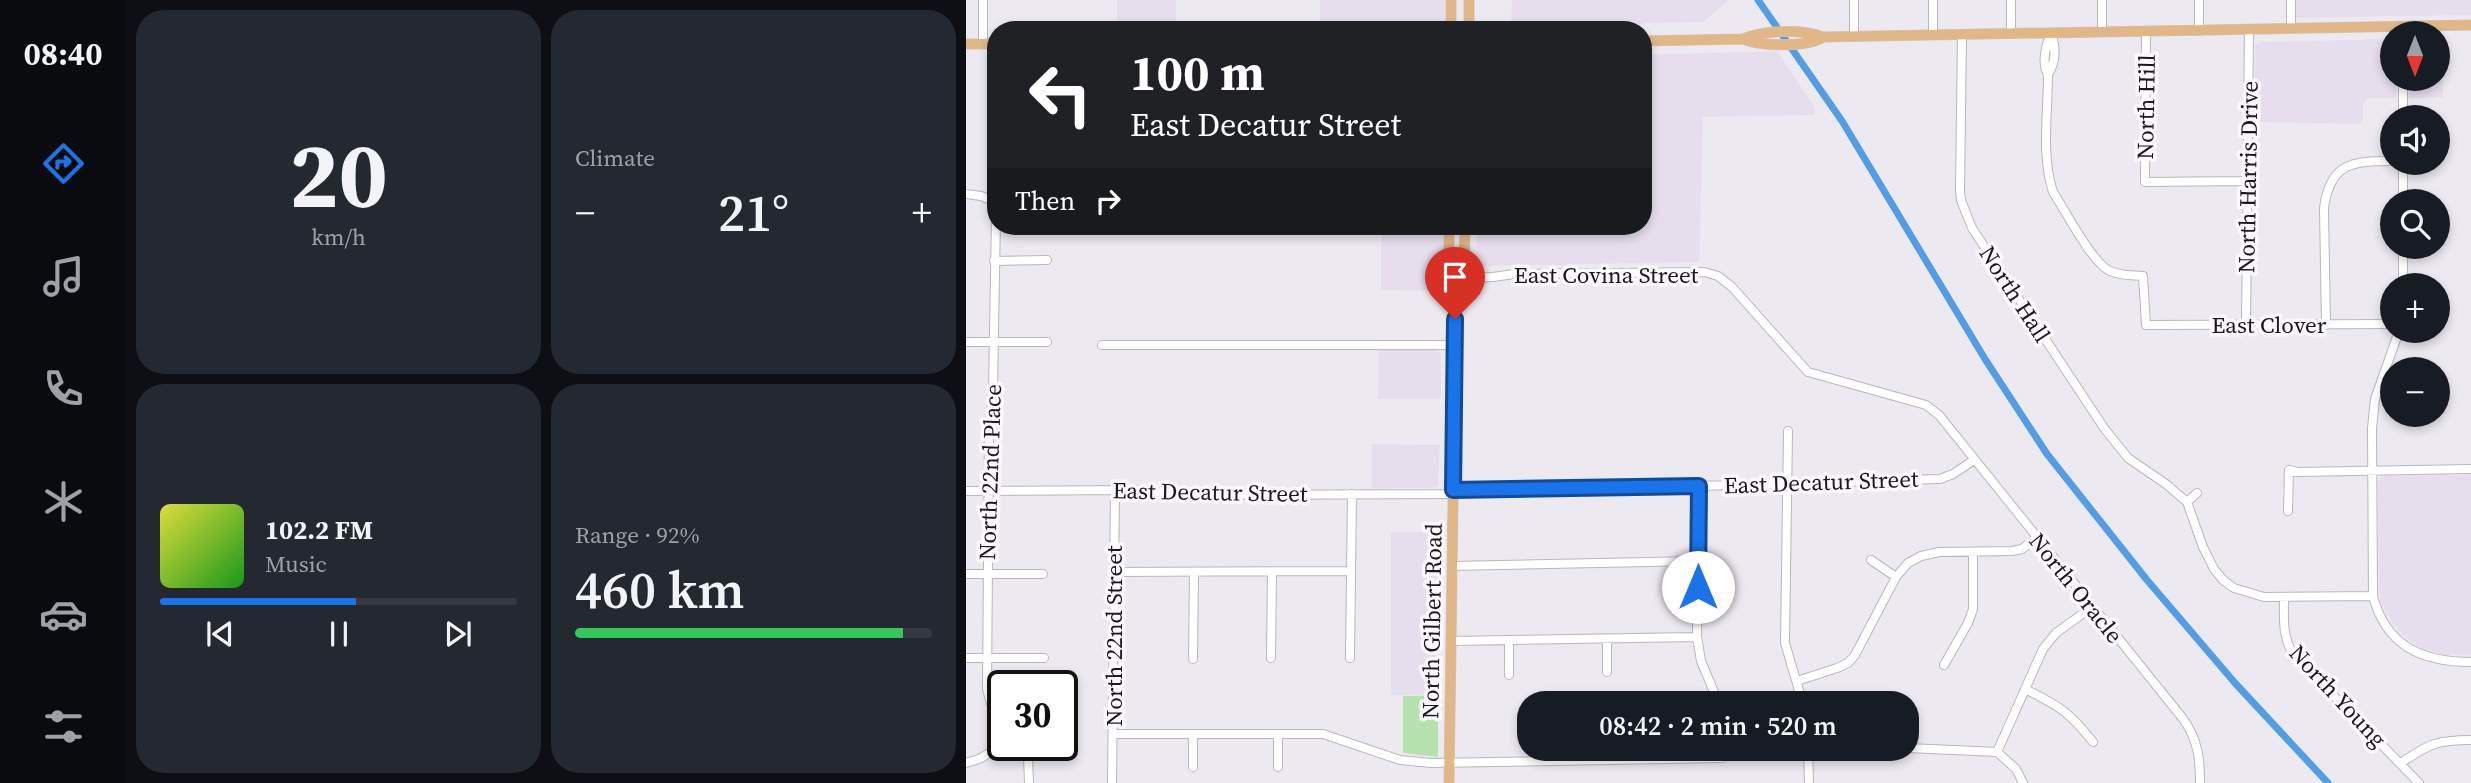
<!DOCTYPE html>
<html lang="en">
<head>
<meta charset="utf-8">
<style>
	body { margin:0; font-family:"Source Serif 4",serif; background:#242831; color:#f1f3f6; height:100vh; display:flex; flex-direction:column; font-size:26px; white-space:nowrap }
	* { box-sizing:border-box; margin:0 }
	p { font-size:23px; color:#9ea1a6 }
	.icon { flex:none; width:38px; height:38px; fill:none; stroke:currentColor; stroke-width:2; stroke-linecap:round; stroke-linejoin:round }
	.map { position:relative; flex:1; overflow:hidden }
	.panel { display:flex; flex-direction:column; gap:10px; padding:10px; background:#0d0f14; width:840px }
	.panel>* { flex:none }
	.guide { position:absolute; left:21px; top:21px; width:665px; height:214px; border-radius:28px; box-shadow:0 4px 10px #0003; background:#202124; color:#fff; overflow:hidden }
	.needle { width:46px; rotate:180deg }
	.fabs { position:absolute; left:1414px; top:21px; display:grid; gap:14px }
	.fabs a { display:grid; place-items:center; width:70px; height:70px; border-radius:50%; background:#171b24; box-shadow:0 4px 10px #0003; font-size:35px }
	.speed { position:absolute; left:21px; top:670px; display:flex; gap:14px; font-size:35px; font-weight:700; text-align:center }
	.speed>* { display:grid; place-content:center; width:91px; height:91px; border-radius:50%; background:#171b24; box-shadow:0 4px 10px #0003; line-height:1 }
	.speed .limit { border:4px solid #111; border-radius:10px; background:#fff; color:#111 }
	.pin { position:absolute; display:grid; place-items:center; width:60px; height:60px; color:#fff; margin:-72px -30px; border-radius:50% 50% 50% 0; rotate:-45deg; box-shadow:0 0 7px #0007 }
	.pin .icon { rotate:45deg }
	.me { position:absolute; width:77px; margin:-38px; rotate:0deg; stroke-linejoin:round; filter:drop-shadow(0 0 5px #0008) }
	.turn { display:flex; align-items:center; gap:24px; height:147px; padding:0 28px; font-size:32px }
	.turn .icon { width:91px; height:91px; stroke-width:2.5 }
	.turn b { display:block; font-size:49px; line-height:60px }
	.then { display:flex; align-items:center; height:66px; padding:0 28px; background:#0003; gap:14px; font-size:26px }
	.big { font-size:52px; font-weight:600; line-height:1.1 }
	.panel .tile { flex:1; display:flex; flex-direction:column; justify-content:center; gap:10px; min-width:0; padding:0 24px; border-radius:28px; background:#242831 }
	.panel .dial { align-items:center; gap:0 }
	.dial b { font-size:91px; line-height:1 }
	.song { display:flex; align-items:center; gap:21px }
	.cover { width:84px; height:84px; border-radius:10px; background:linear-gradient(135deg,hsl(60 70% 55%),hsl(120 70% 35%)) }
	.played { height:7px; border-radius:4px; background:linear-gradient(90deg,#1a73e8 55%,#363941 55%) }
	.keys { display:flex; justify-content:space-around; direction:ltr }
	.heat { display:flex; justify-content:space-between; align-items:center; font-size:38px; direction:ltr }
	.charge { height:10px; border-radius:5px; background:linear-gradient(90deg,#34c759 92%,#363941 0) }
	.panel .tiles { flex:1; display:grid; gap:10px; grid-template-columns:repeat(2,1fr) }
	.trip { position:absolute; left:551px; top:691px; width:402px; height:70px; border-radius:28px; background:#171b24; box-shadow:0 4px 10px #0003; font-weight:600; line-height:70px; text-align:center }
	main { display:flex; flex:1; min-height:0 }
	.tab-bar { display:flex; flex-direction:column; width:126px; justify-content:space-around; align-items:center; background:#090b0e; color:#9ea1a6 }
	.tab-bar .icon { width:49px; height:49px }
	.tab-bar .active { color:#1a73e8 }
	.tab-bar b { font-size:32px; color:#f1f3f6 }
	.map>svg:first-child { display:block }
	.built { fill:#e6deec }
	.green { fill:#b5e2af }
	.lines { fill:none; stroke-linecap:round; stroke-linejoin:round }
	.canal { stroke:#529de3; stroke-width:7 }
	.minor-casing { stroke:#bab6bd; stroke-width:10 }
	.major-casing { stroke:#c8c8c8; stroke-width:11 }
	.minor { stroke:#fff; stroke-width:8 }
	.major { stroke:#e2b788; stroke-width:10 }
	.route-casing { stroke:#114b97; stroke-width:18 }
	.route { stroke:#1a73e8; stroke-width:12 }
	.labels { text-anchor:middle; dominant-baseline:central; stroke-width:7; stroke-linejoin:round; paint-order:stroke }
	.street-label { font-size:23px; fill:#19181b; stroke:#faf7fd }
</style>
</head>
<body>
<main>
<nav class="tab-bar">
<b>08:40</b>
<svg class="icon active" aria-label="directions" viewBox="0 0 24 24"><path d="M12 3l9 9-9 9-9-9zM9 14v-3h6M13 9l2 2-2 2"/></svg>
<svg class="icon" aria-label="music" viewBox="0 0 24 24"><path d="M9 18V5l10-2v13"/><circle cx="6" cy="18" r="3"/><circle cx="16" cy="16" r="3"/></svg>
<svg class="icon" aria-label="phone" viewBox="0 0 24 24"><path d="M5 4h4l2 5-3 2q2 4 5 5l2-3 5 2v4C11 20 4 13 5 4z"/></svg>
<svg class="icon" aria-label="climate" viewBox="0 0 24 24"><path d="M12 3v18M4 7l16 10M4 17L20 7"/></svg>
<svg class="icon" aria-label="car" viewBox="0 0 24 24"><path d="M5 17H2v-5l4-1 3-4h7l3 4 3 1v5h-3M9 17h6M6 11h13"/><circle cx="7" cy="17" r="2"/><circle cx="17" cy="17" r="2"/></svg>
<svg class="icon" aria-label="filters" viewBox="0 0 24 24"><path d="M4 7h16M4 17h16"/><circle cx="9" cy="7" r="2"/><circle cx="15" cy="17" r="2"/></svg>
</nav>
<section class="panel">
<div class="tiles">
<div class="tile dial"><b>20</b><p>km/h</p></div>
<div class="tile"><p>Climate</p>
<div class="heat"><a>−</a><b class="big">21°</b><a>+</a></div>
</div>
<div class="tile">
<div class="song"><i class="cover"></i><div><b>102.2 FM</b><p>Music</p></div></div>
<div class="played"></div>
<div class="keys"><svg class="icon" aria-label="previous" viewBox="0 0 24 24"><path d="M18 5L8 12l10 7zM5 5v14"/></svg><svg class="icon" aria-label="pause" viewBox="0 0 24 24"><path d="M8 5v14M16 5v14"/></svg><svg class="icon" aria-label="next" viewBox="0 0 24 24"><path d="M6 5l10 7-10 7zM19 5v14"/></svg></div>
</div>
<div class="tile"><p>Range · 92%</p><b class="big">460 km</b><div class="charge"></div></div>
</div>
</section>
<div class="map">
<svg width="1505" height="783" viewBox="0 0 1505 783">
	<rect width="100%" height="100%" fill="#ede9f0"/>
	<!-- built -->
	<path class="built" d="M 151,0 L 210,0 L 210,30 L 151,30 Z
		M 354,0 L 479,0 L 479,22 L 477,27 L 471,30 L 447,30 L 433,26 L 410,26 L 397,30 L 354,30 Z
		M 546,0 L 763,0 L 737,22 L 679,23 L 659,27 L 545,26 Z
		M 1325,0 L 1505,0 L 1505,15 L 1325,18 Z
		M 1477,36 L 1477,97 L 1443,98 L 1443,79 L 1472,79 L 1472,37 Z
		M 1426,39 L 1426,79 L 1430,79 L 1430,98 L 1402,98 L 1397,104 L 1397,119 L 1393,124 L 1289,122 L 1289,45 L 1294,42 Z
		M 811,51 L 849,108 L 848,115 L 737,117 L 733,262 L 510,266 L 511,226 L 677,226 L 677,55 Z
		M 415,226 L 478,226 L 477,291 L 415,290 Z
		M 413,350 L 472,350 L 475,355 L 475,399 L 412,399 Z
		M 406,444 L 474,445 L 472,486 L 468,488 L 406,488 Z
		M 1505,475 L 1505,655 L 1480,655 L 1459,650 L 1440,638 L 1426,622 L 1415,603 L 1413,593 L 1412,482 L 1413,479 L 1418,476 Z
		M 425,532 L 475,532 L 472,696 L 425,695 Z"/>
	<!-- green -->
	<path class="green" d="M 437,696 L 472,696 L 472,757 L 437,753 Z"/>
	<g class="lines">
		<!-- canal -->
		<path class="canal" d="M 792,0 L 876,121 L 1019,359 L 1081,454 L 1181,580 L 1269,683 L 1362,783"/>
		<defs>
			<path id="minor" d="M 1325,29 L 1325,0
				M 1180,31 L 1179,182 L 1282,181
				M 1233,31 L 1233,0
				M 1136,32 L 1136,0
				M 1045,33 L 1045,0
				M 1085,33 C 1080,45 1075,62 1082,75 C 1082,112 1075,156 1087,192 C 1099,210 1126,263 1144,271 C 1155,276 1165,275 1177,276 L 1180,325 L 1426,324
				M 996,34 L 994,191 L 995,200 L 1006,228 L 1138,428 L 1162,458 L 1200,484 L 1221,502 L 1237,547 L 1248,569 L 1257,580 L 1268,588 L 1298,597 L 1407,596
				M 967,35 L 967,0
				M 888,36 L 888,0
				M 17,44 L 17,0
				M 1082,75 C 1090,62 1090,47 1085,33
				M 1437,79 L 1437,117
				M 0,194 L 15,196 L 30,202
				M 1437,201 L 1437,163
				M 30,217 L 27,391 L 23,431 L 21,689 L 26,707 L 37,721
				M 1437,247 L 1437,285
				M 28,261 L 81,260
				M 483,278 L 527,277 L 548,274 L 738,272 L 752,276 L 766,287 L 842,372 L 960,405 L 973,415 L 1218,720 C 1232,741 1234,758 1234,783
				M 1280,325 L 1283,30
				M 1360,325 L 1358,208 C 1364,163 1386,161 1426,161
				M 1433,331 L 1409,399 L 1406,428 L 1407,596 C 1420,646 1456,662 1505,662
				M 0,342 L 81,342
				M 136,345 L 489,345
				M 822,431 L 819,643 L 837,704
				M 733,486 L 731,637 L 735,661 L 753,704
				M 487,490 L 733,486 L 974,479 L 987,474 L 1008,460
				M 0,491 L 165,490 L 230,495 L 487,494
				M 1221,502 L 1231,493
				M 1322,511 L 1323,470 L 1331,472 L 1505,469
				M 905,560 L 930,577
				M 486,566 L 732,561
				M 148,572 L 385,571
				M 0,574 L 77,574
				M 1318,597 C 1318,618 1316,636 1327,654 L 1453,783
				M 543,640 L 543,675
				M 485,641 L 731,637
				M 0,658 L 78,658
				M 305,658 L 306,572
				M 384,658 L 386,494
				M 227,659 L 228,572
				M 978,665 L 1002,623 L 1007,609 L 1007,552
				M 641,672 L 641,639
				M 831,681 L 871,668 L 882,663 L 889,655 L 930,577 L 942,563 L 955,556 L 973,552 L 1046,551 L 1056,549 L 1070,538
				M 1061,690 C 1095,707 1103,712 1127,742
				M 147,734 L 357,734 L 434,760 L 466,763 L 756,758 L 756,749
				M 227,734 L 227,767
				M 312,734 L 312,767
				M 55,746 L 62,757 L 63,783
				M 942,748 L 1031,752 L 1050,769 L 1057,783
				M 842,749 L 843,783
				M 1031,752 L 1077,649 L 1090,633 L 1126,607
				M 0,763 L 13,759 L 37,745
				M 1435,763 C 1463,744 1470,740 1505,740
				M 146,783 L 149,490"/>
			<path id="major" d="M 503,0 L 503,30
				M 485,30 L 485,0
				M 777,39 C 793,46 842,48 857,37
				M 677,41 L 777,39 C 796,30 837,29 857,37 L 1505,25
				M 0,44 L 30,44
				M 490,292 L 498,279 L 499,226
				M 483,783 L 490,292 L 483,278 L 483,226"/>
		</defs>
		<!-- minor casing -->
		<use href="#minor" class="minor-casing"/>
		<!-- major casing -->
		<use href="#major" class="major-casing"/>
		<!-- minor -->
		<use href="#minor" class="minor"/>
		<!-- major -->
		<use href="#major" class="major"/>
	</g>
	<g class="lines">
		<defs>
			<path id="route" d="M 489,319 L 487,490 L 733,486 L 732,587"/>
		</defs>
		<!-- route casing -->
		<use href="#route" class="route-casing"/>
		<!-- route -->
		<use href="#route" class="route"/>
	</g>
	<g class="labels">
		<!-- street labels -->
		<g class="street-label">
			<text transform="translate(1180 107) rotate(-89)">North Hill</text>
			<text transform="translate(1282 177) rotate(-89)">North Harris Drive</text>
			<text x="640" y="275">East Covina Street</text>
			<text transform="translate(1049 294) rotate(57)">North Hall</text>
			<text x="1303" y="325">East Clover</text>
			<text transform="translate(24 472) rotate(-88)">North 22nd Place</text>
			<text transform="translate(855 482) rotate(-2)">East Decatur Street</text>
			<text transform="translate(244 492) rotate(1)">East Decatur Street</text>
			<text transform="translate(1110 588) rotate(51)">North Oracle</text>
			<text transform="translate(466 621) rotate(-89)">North Gilbert Road</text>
			<text transform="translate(148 636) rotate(-90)">North 22nd Street</text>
			<text transform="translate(1372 696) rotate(47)">North Young</text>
		</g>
	</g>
</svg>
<div class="fabs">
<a><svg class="needle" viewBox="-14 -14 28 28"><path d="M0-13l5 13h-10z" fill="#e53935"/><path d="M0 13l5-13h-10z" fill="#9ea1a6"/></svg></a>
<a><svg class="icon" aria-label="sound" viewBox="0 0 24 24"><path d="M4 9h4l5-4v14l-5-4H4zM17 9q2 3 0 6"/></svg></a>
<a><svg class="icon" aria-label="search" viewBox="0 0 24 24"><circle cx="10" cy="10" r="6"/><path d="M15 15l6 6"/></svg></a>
<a>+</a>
<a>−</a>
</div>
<div class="speed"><div class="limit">30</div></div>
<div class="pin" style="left:489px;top:319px;background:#d93025"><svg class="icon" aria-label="arrive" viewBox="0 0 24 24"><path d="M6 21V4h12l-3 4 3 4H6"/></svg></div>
<svg class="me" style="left:732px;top:587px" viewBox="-20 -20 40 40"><circle r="19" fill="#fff"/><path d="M0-13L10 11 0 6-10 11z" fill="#1a73e8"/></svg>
<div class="trip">08:42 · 2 min · 520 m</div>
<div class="guide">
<div class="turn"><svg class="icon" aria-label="left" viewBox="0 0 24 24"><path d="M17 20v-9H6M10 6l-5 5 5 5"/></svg><div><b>100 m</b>East Decatur Street</div></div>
<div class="then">Then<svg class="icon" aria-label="right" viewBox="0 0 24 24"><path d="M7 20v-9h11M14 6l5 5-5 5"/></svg></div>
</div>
</div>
</main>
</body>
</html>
